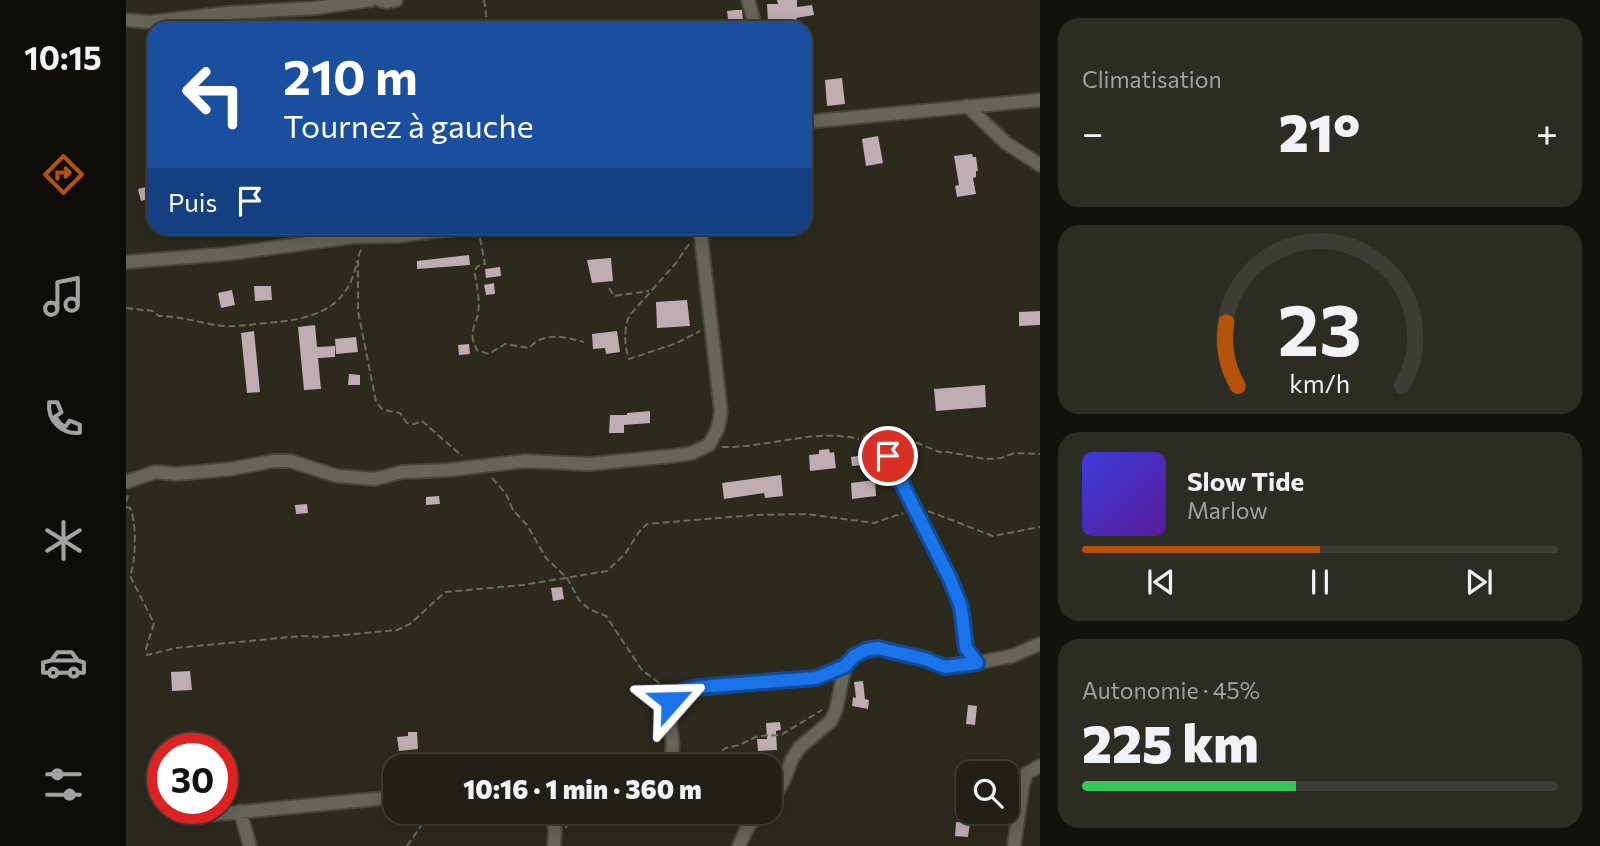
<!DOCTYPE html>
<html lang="fr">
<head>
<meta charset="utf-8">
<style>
	body { margin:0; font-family:Commissioner,sans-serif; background:#2d2c23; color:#f1f3f6; height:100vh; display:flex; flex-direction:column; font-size:26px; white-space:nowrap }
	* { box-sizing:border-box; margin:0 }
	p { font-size:23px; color:#a2a2a1 }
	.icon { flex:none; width:38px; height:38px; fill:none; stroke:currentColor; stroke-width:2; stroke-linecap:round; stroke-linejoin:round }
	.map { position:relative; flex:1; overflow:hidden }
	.panel { display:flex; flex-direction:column; gap:18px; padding:18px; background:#12110c; width:560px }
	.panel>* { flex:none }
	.hud { position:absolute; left:21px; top:21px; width:665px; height:214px; border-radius:21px; box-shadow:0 4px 18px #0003,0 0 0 2px #3e3d35; background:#1a4fa0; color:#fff; overflow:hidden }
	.controls { position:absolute; left:830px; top:761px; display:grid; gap:14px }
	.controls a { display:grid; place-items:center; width:63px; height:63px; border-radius:14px; background:#211f16; box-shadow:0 4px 18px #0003,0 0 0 2px #3e3d35; font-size:35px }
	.speed { position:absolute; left:21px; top:733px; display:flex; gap:14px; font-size:35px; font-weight:700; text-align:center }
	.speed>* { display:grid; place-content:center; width:91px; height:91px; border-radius:50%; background:#211f16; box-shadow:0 4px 18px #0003,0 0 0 2px #3e3d35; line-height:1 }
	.speed .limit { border:10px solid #d22; background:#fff; color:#111 }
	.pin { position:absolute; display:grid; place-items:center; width:60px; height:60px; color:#fff; margin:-30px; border:4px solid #fff; border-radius:50%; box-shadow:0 2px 7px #0007 }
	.me { position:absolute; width:77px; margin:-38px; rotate:65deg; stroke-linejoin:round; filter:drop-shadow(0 0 5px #0008) }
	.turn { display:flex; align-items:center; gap:24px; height:147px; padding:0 21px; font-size:32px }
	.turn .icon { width:91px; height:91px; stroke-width:2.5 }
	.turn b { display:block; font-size:49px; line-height:60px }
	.then { display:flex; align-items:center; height:66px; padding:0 21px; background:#0003; gap:14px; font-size:26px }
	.big { font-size:52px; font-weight:800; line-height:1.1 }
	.panel .card { flex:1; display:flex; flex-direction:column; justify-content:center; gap:10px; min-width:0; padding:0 24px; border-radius:21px; background:#2d2c23 }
	.panel .dial { align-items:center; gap:0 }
	.dial svg { height:182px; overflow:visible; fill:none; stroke:#3e3d35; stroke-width:7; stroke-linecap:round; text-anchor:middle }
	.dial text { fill:#f1f3f6; stroke:none }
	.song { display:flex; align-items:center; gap:21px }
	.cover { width:84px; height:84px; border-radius:10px; background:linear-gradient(135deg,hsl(240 70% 55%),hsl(270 70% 35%)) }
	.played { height:7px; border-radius:4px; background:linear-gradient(90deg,#b45309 50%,#3e3d35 50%) }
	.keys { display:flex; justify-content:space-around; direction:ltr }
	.heat { display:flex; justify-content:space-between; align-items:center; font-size:38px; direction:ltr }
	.charge { height:10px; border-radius:5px; background:linear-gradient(90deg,#34c759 45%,#3e3d35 0) }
	.trip { position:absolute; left:257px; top:754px; width:399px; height:70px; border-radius:21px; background:#211f16; box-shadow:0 4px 18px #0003,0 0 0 2px #3e3d35; font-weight:800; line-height:70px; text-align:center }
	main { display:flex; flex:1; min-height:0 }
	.dock { display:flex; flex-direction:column; width:126px; justify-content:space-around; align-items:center; background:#0d0c09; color:#a2a2a1 }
	.dock .icon { width:49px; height:49px }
	.dock .selected { color:#b45309 }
	.dock b { font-size:32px; color:#f1f3f6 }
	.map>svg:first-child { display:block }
	.building { fill:#bfadb3 }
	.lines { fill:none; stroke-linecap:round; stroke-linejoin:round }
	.street-casing { stroke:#49463c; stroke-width:16 }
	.path { stroke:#6d6a5f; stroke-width:2; stroke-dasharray:7 3.5; stroke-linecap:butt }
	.street { stroke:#686457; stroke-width:12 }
	.route-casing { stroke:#114b97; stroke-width:18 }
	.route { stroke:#1a73e8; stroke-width:12 }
</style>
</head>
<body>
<main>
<nav class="dock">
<b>10:15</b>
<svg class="icon selected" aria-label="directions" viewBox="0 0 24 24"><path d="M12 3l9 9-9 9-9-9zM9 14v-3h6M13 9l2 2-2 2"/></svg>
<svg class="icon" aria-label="music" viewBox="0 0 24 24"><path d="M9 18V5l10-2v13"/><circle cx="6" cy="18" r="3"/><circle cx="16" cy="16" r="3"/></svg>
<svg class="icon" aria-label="phone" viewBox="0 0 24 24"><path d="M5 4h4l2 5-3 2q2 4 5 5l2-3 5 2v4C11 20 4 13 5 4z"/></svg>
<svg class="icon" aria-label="climate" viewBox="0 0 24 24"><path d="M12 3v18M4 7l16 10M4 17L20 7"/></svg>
<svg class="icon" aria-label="car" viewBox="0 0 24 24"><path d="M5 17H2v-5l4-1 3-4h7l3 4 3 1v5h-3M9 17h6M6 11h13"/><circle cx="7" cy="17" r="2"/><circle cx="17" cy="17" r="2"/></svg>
<svg class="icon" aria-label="filters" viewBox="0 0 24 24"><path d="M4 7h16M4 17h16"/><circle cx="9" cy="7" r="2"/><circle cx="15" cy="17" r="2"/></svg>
</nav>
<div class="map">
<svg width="914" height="846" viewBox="0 0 914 846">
	<rect width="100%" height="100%" fill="#2c291d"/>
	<!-- building -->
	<path class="building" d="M 651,0 L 671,0 L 671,7 L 686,5 L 688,15 L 670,18 L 671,20 L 642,23 L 641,4 L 652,4 Z
		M 610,10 L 616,10 L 617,20 L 602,19 L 601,11 Z
		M 716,78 L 719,104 L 701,106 L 699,80 Z
		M 752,136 L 757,163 L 740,166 L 736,139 Z
		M 846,154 L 847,157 L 850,157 L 852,171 L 850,171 L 850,177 L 847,178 L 850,194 L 831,197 L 829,186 L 833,185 L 828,156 Z
		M 20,187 L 23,199 L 15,201 L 12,189 Z
		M 343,255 L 344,265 L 291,269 L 291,261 Z
		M 485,258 L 487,281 L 466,283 L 461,260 Z
		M 374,267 L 375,276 L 360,278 L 359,269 Z
		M 368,283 L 369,294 L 360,295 L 358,285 Z
		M 128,286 L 145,286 L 146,300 L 129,301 Z
		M 106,290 L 109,305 L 95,308 L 92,293 Z
		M 561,300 L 564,326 L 531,328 L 530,302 Z
		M 914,311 L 914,325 L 893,326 L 893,312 Z
		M 189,325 L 191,347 L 209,346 L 209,357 L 192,358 L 195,389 L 178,390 L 172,327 Z
		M 128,331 L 134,392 L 121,393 L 115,333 Z
		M 491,331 L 494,352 L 480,354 L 479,348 L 467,349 L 466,334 Z
		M 230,337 L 232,352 L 210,354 L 209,339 Z
		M 343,344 L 344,354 L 333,355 L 332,345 Z
		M 223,374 L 234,375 L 234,385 L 222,385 Z
		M 859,385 L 860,407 L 810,411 L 808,389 Z
		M 524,411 L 524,423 L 498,425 L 498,433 L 483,433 L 484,415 L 501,415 L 501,413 Z
		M 703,449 L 704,453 L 708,452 L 710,468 L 684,471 L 683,455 L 693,454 L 693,450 Z
		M 738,455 L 739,465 L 726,466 L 725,457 Z
		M 655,475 L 657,496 L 639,498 L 638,493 L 598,499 L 596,483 Z
		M 749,480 L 750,496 L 726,499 L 725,483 Z
		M 313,496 L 314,504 L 300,505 L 300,497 Z
		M 181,504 L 182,513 L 170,514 L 169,505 Z
		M 436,587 L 438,599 L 427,601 L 425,588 Z
		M 64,671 L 66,690 L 46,691 L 45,672 Z
		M 737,681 L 739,699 L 743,700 L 742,709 L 726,706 L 727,697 L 730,698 L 728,682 Z
		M 842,705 L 851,706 L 849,725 L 840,724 Z
		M 654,722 L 655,730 L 650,731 L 651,750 L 632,751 L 631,739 L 641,739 L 640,723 Z
		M 282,732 L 291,732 L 292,749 L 273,751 L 271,737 L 282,736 Z
		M 830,822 L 844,823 L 842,837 L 829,836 Z"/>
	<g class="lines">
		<defs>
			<path id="street" d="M 254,0 L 261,2 L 270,0
				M 622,0 L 630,28
				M 0,20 L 24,22 L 102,13 L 189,8 L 245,0
				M 841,106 L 880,143 L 914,165
				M 679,122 L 914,100
				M 0,262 L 100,254 L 226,237 L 273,236 L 337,228
				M 743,440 L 762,456 L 824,579 L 835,606 L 840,648 L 851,663
				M 0,482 L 29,472 L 50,474 L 105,469 L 148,461 L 164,461 L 211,476 L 249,479 L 276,472 L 322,470 L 399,461 L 463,464 L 546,456 L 566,453 L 583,445 L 592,428 L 595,412 L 574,228
				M 539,766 C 561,745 525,707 558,690 L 690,678 L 719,666 L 728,656 L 740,650 L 753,648 L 799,659 L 819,667 L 830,667 L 886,656 L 914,644
				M 644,802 L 657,782 L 666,759 L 674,747 L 705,721 L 710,710 L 719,666
				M 114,811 L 124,846
				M 426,812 L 429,831 L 428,846
				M 72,816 L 270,797
				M 613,846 L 620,830 L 634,812
				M 888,846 L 897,784 L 901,773 L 914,766"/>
		</defs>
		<!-- street casing -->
		<use href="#street" class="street-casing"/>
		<!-- path -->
		<path class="path" d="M 358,0 L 362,28
			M 180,19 L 181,28
			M 352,228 L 359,264 L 352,266 L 348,271 C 351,283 355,305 351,318 C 346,331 344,337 351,350 L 363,354 L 379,344 L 403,348 C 418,331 439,337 458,342
			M 563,244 L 550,263 L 503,316 C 498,330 498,345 503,359 L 551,343 L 574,331
			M 235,250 L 232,257 L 232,311 L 250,402 L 257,410 L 274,413 L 281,423 L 288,424 L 296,421 L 336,456
			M 483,288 L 488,296 L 523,291
			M 0,308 L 27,311 L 33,316 C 55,316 77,324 98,326 C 112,327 127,324 142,323 C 185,319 222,311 231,261
			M 759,437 L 787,441 L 813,452 L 822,452 L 859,459 L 875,458 L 888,453 L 914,454
			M 596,447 C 642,448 688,428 733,439
			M 366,478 L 380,494 L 387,510 L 401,525 L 420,558 L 441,578 L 453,600 L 463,609 L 480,616 L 516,670 L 540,688
			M 0,502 L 2,495
			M 0,507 L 4,508 C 11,523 10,560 4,576 L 28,623 L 20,649 L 21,655 L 50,648 L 175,636 L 197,637 L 271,630 L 284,624 L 319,592 L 397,585 L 481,571 L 499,554 L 513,532 L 521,524 L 628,515 L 680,514 L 748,523 L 777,513
			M 802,511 L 867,536 L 914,527
			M 567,761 L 582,766
			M 556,762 L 589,755 L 600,748 L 613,745 L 632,736 L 655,735 L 696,710
			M 440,828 L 445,812
			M 281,846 L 302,816 L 308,812"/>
		<!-- street -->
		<use href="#street" class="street"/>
	</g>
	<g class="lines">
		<defs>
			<path id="route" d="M 545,701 C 552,691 560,689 572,687 L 690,678 L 719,666 L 728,656 L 740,650 L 752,648 L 799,659 L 819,667 L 851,663 L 840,648 L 835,607 L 824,579 L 762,456"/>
		</defs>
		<!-- route casing -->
		<use href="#route" class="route-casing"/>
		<!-- route -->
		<use href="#route" class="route"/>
	</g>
</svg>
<div class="controls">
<a><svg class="icon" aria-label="search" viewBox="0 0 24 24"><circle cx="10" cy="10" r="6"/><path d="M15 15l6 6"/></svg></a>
</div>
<div class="speed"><div class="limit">30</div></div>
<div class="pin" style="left:762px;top:456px;background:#d93025"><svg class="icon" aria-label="arrive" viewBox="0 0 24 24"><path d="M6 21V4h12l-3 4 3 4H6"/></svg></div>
<svg class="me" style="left:545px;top:701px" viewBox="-20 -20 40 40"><path d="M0-17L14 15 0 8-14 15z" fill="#1a73e8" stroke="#fff" stroke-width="4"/></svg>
<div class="trip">10:16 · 1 min · 360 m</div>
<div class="hud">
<div class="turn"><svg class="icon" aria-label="left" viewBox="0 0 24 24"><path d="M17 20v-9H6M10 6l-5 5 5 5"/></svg><div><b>210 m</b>Tournez à gauche</div></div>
<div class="then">Puis<svg class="icon" aria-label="arrive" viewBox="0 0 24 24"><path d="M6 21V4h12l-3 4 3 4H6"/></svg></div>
</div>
</div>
<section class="panel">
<div class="card"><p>Climatisation</p>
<div class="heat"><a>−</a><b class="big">21°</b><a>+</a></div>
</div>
<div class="card dial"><svg viewBox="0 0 100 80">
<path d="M14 69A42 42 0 1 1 86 69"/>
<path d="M14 69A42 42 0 0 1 9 41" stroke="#b45309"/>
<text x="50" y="56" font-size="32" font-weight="700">23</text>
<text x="50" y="72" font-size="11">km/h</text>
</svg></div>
<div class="card">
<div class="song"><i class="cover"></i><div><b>Slow Tide</b><p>Marlow</p></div></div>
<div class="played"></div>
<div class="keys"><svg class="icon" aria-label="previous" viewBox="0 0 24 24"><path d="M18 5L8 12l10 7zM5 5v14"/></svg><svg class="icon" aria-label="pause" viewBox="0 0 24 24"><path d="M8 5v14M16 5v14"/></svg><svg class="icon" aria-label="next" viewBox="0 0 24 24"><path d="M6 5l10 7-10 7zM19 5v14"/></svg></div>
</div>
<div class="card"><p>Autonomie · 45%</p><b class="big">225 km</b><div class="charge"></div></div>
</section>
</main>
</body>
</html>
